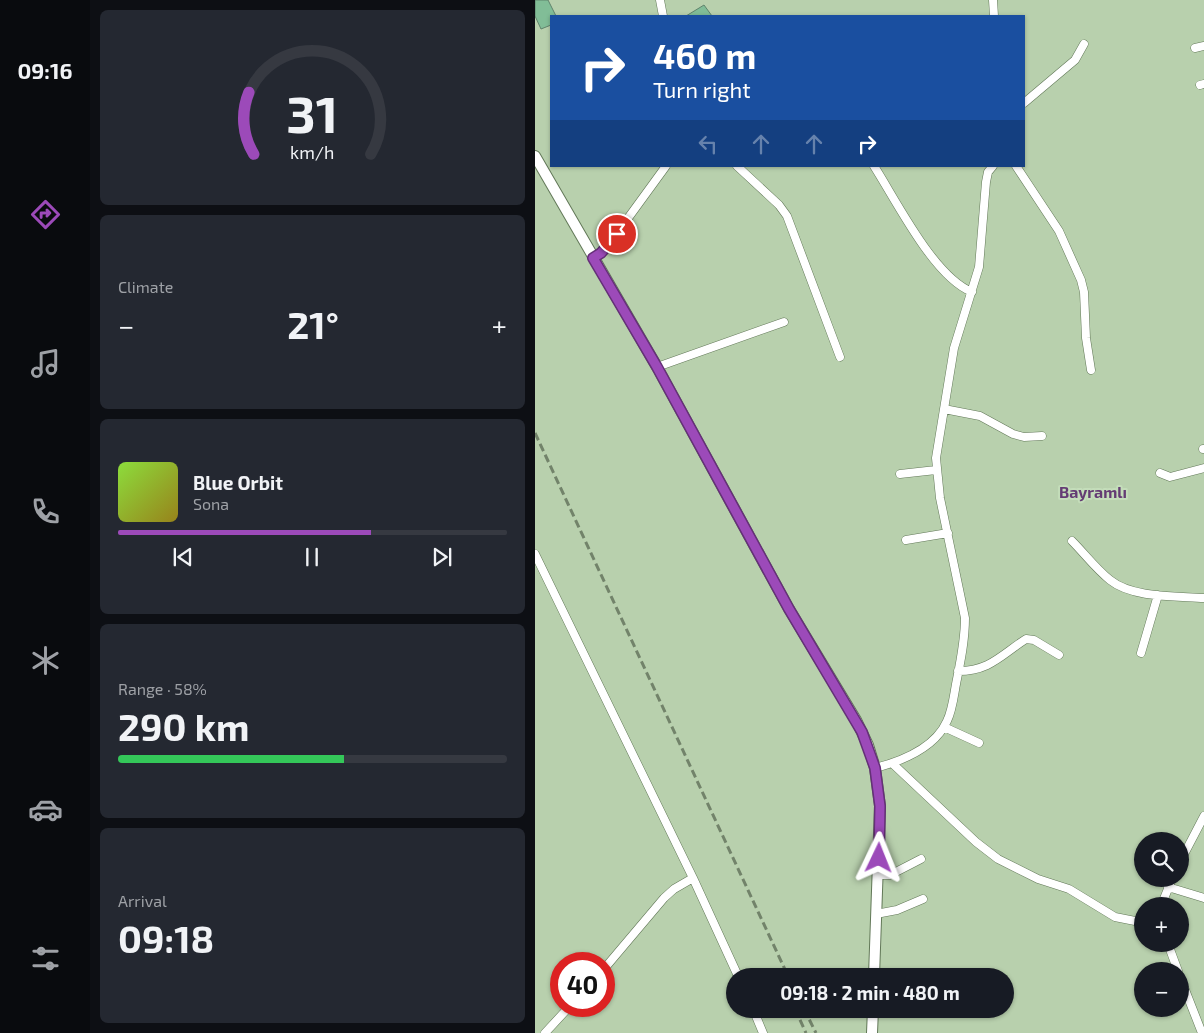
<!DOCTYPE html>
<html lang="en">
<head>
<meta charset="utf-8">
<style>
	body { margin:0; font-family:"Exo 2",sans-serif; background:#242831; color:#f1f3f6; height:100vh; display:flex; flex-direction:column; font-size:19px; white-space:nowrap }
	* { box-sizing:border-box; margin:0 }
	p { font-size:16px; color:#9ea1a6 }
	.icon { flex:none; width:28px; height:28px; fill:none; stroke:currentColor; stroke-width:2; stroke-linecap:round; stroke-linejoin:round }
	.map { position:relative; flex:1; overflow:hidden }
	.sheet { display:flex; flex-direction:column; gap:10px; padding:10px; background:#0d0f14; width:445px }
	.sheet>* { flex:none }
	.guide { position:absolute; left:15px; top:15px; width:475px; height:152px; border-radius:0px; box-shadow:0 1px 4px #0004; background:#1a4fa0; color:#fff; overflow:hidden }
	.controls { position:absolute; left:599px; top:832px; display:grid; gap:10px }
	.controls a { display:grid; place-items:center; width:55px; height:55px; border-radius:50%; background:#171b24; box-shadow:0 1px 4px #0004; font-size:25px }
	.speed { position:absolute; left:15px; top:952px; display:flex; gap:10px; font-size:25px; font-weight:700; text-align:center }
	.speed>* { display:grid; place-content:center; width:65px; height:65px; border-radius:50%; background:#171b24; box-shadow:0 1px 4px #0004; line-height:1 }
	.speed .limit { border:8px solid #d22; background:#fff; color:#111 }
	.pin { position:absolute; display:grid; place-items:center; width:42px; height:42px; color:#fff; margin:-21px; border:2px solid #fff; border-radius:50%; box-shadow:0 1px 5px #0007 }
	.me { position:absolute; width:55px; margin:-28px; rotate:2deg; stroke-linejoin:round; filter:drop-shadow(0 0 4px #0008) }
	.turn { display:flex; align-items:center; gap:18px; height:105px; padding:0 20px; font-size:22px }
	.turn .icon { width:65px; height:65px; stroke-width:2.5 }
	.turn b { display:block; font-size:35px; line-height:42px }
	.lanes { display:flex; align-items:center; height:48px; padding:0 20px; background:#0003; justify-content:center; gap:25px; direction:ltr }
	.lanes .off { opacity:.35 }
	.big { font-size:38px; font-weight:700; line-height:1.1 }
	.sheet .card { flex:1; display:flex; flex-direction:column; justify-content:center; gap:8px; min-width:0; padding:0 18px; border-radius:8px; background:#242831 }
	.sheet .dial { align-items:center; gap:0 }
	.dial svg { height:130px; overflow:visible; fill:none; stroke:#363941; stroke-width:7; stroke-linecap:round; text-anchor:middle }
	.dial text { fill:#f1f3f6; stroke:none }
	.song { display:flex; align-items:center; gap:15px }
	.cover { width:60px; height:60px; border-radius:8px; background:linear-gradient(135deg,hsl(90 70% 55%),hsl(50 70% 35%)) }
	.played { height:5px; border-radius:2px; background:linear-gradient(90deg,#9c4ab9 65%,#363941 65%) }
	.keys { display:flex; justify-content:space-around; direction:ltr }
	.heat { display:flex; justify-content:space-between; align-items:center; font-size:28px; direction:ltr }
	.charge { height:8px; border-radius:4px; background:linear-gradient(90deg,#34c759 58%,#363941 0) }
	.trip { position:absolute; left:191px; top:968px; width:288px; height:50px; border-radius:25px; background:#171b24; box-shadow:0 1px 4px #0004; font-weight:700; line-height:50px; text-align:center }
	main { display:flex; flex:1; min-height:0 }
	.tabs { display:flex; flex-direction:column; width:90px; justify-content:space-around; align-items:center; background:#090b0e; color:#9ea1a6 }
	.tabs .icon { width:35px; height:35px }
	.tabs .active { color:#9c4ab9 }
	.tabs b { font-size:22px; color:#f1f3f6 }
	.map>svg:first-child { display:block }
	.building { fill:#81bd97; stroke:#5f836c }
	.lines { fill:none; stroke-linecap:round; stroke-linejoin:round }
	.minor-casing { stroke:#627858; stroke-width:9 }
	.tertiary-casing { stroke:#627858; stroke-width:12 }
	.minor { stroke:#fff; stroke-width:8 }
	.tertiary { stroke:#fff; stroke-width:10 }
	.rail { stroke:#72836a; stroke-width:3; stroke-dasharray:8 4; stroke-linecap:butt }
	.route-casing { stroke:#653078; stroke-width:12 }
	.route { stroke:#9c4ab9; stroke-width:9 }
	.labels { text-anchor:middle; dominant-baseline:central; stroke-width:4; stroke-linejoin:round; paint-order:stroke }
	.quarter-label { font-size:16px; font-weight:bold; fill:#643c74; stroke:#c4ddba }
</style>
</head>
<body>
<main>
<nav class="tabs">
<b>09:16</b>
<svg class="icon active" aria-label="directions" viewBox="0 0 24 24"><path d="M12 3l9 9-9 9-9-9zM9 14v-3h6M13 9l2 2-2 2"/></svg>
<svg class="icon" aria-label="music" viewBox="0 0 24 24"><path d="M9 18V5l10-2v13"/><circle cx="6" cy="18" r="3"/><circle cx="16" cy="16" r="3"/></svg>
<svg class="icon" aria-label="phone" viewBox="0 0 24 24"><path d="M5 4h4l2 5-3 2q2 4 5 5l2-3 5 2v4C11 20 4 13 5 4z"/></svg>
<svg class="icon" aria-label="climate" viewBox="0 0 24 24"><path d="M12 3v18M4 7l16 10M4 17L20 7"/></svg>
<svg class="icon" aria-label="car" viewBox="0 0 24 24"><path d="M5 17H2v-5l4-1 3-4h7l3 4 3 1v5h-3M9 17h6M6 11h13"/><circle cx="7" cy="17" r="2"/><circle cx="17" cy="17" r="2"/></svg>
<svg class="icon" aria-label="filters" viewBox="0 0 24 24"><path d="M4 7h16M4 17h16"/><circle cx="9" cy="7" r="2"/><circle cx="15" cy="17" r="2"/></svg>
</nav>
<section class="sheet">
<div class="card dial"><svg viewBox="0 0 100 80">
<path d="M14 69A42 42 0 1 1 86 69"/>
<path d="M14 69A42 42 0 0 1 11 31" stroke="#9c4ab9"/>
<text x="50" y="56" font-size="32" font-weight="700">31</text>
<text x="50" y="72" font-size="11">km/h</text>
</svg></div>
<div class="card"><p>Climate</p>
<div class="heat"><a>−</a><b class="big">21°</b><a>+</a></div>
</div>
<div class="card">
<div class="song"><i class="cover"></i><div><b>Blue Orbit</b><p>Sona</p></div></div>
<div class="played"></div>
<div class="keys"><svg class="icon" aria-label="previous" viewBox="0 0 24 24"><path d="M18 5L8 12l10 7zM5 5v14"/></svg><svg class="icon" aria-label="pause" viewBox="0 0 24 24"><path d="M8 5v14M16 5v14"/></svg><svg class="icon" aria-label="next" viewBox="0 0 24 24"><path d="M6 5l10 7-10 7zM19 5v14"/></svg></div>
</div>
<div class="card"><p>Range · 58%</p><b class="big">290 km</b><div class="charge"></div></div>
<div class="card"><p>Arrival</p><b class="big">09:18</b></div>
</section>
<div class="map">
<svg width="669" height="1033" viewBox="0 0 669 1033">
	<rect width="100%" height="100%" fill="#b8d0ad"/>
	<!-- building -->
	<path class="building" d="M 0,0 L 13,0 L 21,16 L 16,16 L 16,25 L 6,29 L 0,16 Z
		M 169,5 L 177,16 L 151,16 Z"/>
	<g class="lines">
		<defs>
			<path id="minor" d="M 125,0 L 128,16
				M 458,0 L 459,16
				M 660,48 L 669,46
				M 665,85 L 669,84
				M 489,103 L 540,60 L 549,44
				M 202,166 L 244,205 L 252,216 L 305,357
				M 339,166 C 362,202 399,277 437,292
				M 481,166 L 524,231 L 546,280 L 549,292 L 551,338 L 556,370
				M 58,257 L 72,247 L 131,166
				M 122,367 L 249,322
				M 409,409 L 445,416 L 478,434 L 489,437 L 507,436
				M 668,449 L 669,449
				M 625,473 L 635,477 L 669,468
				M 365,474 L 401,470
				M 371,540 L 413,533
				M 537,541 C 549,553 561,569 575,580 C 597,598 641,596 669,598
				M 0,554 L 158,878 L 203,976
				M 606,653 L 623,595
				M 423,671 C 455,671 466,655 491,639 L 499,640 L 524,655
				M 409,727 L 444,743
				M 358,764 L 441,842 L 463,859 L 503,879 L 534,889 L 580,917 L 600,921 L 608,920
				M 340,768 C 367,761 400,748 412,721 C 418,709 419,693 422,679 C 426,659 430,639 430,618 L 405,498 L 401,458 L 419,348 L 444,267 L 451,182 L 453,172 L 458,166
				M 645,862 L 669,816
				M 343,875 L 355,875 L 386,859
				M 633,887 L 669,898
				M 626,906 L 637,879
				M 341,914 L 362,910 L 388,899
				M 633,944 L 643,971
				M 69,969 L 129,898 L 139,889 L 158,878
				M 645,977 L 667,1033
				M 218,1009 L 228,1033
				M 10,1033 L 35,1006"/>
			<path id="tertiary" d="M 0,156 L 122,367 L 254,609 L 321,720 L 333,745 L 340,768 L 345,806 L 339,976
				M 337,1033 L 338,1009"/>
		</defs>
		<!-- minor casing -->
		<use href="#minor" class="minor-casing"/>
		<!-- tertiary casing -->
		<use href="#tertiary" class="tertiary-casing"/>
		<!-- minor -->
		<use href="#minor" class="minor"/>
		<!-- tertiary -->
		<use href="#tertiary" class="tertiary"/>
		<!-- rail -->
		<path class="rail" d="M 0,433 L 253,976
			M 260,1009 L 271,1033
			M 269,1009 L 281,1033"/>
	</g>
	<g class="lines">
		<defs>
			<path id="route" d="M 82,234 L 66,253 L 58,258 L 122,367 L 254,609 L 327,732 L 340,768 L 345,806 L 344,858"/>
		</defs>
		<!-- route casing -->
		<use href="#route" class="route-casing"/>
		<!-- route -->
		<use href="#route" class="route"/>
	</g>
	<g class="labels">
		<!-- quarter labels -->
		<g class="quarter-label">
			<text x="558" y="491">Bayramlı</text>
		</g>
	</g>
</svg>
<div class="controls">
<a><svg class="icon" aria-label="search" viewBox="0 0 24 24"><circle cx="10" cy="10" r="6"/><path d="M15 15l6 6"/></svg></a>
<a>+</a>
<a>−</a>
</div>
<div class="speed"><div class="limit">40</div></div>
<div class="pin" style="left:82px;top:234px;background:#d93025"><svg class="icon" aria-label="arrive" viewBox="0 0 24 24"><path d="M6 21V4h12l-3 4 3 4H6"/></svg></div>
<svg class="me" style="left:344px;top:858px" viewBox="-20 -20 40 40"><path d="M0-17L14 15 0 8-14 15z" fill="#9c4ab9" stroke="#fff" stroke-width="4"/></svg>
<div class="trip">09:18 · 2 min · 480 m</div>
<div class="guide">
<div class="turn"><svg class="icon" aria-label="right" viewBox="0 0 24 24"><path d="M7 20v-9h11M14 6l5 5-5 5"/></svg><div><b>460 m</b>Turn right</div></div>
<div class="lanes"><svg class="icon off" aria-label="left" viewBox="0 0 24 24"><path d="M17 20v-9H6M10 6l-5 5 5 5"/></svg><svg class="icon off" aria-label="ahead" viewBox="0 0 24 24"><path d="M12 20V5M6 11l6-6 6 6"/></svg><svg class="icon off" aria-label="ahead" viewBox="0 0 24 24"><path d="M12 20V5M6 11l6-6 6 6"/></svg><svg class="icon" aria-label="right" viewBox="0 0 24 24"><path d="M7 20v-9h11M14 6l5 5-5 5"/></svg></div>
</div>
</div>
</main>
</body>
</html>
